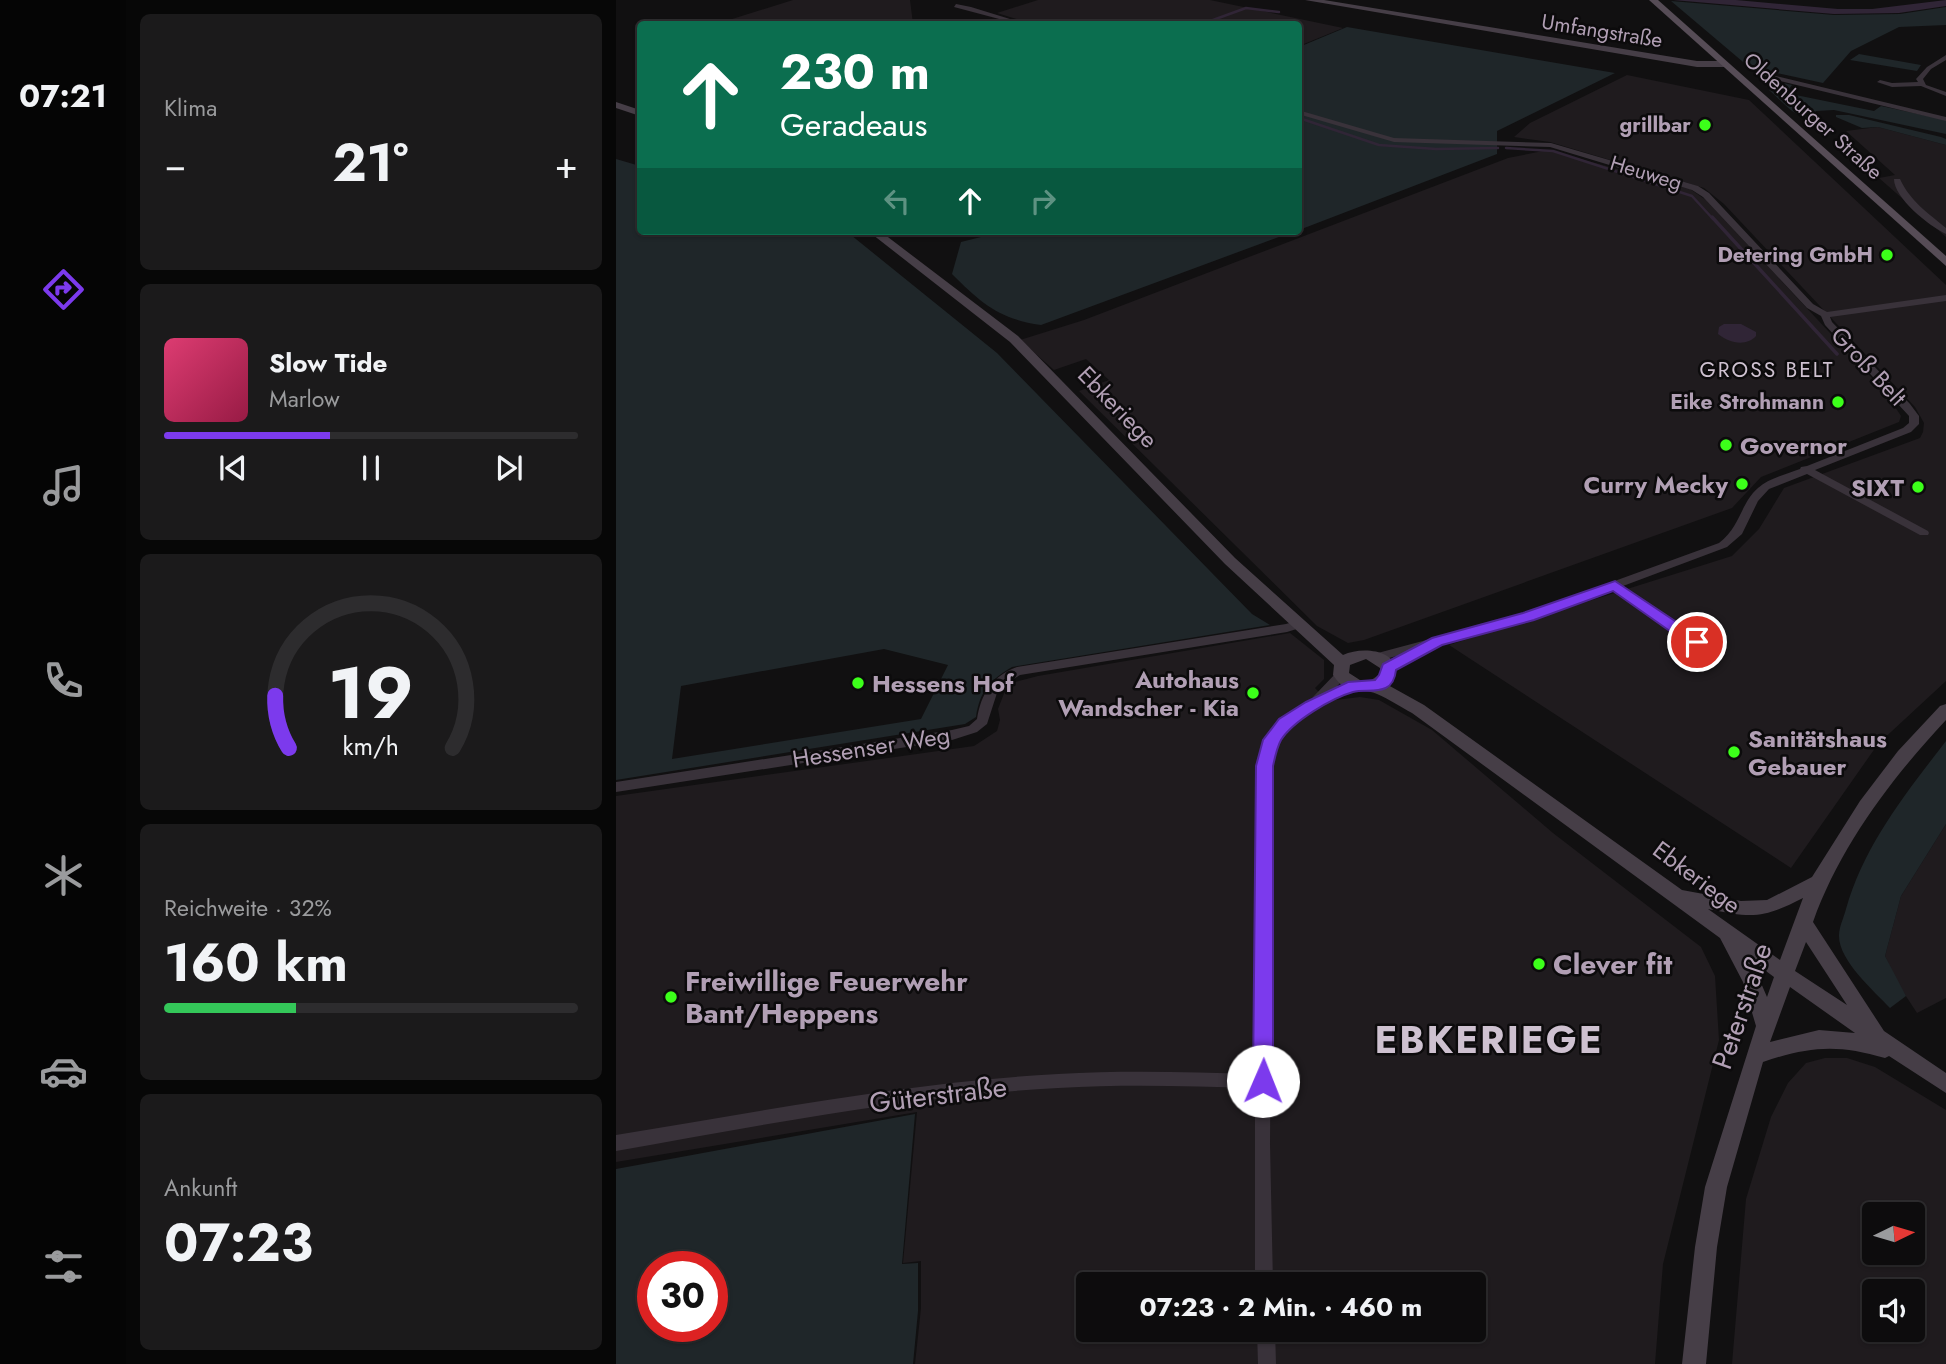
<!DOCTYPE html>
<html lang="de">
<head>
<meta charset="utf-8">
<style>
	body { margin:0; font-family:Jost,sans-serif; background:#1b1a1b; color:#f1f3f6; height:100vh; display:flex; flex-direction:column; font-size:26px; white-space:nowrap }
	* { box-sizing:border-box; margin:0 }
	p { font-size:23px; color:#9a9b9d }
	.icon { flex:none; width:38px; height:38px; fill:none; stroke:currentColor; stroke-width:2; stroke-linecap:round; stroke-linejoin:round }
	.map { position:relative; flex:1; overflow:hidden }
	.sheet { display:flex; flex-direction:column; gap:14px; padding:14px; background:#070707; width:490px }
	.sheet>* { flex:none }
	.hud { position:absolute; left:21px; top:21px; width:665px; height:214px; border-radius:7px; box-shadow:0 2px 5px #0004,0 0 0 2px #2d2c2e; background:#0b6e4f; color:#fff; overflow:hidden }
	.needle { width:46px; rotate:85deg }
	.controls { position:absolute; left:1246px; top:1202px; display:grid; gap:14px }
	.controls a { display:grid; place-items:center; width:63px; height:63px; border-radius:7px; background:#0d0c0d; box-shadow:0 2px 5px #0004,0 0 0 2px #2d2c2e; font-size:35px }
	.speed { position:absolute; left:21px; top:1251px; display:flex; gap:14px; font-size:35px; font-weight:700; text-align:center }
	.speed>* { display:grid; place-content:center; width:91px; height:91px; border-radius:50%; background:#0d0c0d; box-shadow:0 2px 5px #0004,0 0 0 2px #2d2c2e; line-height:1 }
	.speed .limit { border:10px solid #d22; background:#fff; color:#111 }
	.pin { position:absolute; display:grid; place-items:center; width:60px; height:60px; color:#fff; margin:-30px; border:4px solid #fff; border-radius:50%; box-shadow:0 2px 7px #0007 }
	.me { position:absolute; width:77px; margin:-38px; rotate:1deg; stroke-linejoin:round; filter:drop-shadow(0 0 5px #0008) }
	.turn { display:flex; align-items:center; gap:24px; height:147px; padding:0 28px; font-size:32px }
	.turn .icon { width:91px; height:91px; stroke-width:2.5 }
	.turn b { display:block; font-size:49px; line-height:60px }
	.lanes { display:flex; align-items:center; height:66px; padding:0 28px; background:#0003; justify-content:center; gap:35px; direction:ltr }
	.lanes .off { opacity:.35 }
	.big { font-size:52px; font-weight:700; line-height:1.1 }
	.sheet .card { flex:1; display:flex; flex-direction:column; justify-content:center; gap:10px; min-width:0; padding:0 24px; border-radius:10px; background:#1b1a1b }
	.sheet .dial { align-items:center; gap:0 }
	.dial svg { height:182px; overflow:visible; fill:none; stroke:#2d2c2e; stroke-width:7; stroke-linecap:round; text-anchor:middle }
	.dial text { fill:#f1f3f6; stroke:none }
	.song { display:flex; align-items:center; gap:21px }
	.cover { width:84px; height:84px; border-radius:10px; background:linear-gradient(135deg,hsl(340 70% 55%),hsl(340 70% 35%)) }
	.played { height:7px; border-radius:4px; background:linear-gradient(90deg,#7c3aed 40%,#2d2c2e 40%) }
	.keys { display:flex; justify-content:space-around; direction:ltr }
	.heat { display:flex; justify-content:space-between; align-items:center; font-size:38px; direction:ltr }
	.charge { height:10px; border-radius:5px; background:linear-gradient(90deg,#34c759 32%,#2d2c2e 0) }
	.trip { position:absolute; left:460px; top:1272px; width:410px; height:70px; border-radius:7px; background:#0d0c0d; box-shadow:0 2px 5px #0004,0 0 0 2px #2d2c2e; font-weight:700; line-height:70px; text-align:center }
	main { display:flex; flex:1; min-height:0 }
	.menu { display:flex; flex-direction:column; width:126px; justify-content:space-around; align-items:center; background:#050505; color:#9a9b9d }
	.menu .icon { width:49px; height:49px }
	.menu .current { color:#7c3aed }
	.menu b { font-size:32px; color:#f1f3f6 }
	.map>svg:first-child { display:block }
	.built { fill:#1f1b1e; fill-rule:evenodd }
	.green { fill:#1f2629; fill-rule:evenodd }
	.water { fill:#302536 }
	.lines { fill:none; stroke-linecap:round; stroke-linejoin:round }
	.stream-far1 { stroke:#302536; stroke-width:2.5 }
	.stream { stroke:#302536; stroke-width:3.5 }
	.street { fill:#39323a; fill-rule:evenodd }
	.secondary { fill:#463e47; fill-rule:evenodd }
	.primary { fill:#564c56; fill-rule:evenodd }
	.route { fill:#7c3aed; stroke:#51269a; stroke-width:2 }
	.poi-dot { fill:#3cff1a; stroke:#0c0b0c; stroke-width:2.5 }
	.labels { text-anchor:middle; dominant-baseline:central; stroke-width:5; stroke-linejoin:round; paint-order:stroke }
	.far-street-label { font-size:21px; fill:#b19fb4; stroke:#0c0b0c }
	.far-poi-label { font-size:21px; font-weight:bold; fill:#b19fb4; stroke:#0c0b0c; text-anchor:end }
	.far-neighbourhood-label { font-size:21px; letter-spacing:2px; fill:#cec1d0; stroke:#0c0b0c }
	.street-label { font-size:24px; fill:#b19fb4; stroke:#0c0b0c }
	.poi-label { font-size:24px; font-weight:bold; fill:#b19fb4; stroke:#0c0b0c; text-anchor:start }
	.near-poi-label { font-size:28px; font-weight:bold; fill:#b19fb4; stroke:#0c0b0c; text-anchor:start }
	.near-street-label { font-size:28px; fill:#b19fb4; stroke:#0c0b0c }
	.near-district-label { font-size:38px; font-weight:bold; letter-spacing:2px; fill:#cec1d0; stroke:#0c0b0c }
</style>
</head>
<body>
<main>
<nav class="menu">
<b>07:21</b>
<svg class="icon current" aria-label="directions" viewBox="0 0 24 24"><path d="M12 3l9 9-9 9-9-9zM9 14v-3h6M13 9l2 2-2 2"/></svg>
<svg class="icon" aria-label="music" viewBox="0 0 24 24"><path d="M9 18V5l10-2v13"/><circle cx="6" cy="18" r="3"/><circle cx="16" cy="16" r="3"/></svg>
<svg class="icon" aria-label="phone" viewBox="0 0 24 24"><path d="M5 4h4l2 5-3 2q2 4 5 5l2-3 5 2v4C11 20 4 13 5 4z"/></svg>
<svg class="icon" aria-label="climate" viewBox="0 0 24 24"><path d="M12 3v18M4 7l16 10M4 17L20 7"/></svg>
<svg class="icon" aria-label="car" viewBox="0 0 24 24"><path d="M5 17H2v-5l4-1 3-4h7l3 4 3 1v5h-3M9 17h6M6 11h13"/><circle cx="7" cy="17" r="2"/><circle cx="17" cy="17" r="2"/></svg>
<svg class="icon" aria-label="filters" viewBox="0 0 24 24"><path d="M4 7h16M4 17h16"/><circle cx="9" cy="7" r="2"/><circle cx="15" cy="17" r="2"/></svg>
</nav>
<section class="sheet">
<div class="card"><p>Klima</p>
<div class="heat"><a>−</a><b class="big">21°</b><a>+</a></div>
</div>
<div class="card">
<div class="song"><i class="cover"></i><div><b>Slow Tide</b><p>Marlow</p></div></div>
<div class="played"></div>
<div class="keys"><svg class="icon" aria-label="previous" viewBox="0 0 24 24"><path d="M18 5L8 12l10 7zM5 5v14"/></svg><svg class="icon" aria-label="pause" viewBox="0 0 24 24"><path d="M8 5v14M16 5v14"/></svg><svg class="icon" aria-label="next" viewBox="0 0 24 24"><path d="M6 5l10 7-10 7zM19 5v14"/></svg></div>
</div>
<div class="card dial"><svg viewBox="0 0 100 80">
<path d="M14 69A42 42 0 1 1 86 69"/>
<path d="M14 69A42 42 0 0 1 8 46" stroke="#7c3aed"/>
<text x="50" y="56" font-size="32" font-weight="700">19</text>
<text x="50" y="72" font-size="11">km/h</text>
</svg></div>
<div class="card"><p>Reichweite · 32%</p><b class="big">160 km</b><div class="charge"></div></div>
<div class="card"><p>Ankunft</p><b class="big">07:23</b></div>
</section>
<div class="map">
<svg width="1330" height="1364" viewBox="0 0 1330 1364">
	<rect width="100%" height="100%" fill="#111011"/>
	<!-- built -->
	<path class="built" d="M 177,0 L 294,0 L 297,24 L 127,24 L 113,20 Z
		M 422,0 L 594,0 L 727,28 L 683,46 L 682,24 L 417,24 L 381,13 Z
		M 1011,75 L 1133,100 L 1330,285 L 1330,681 L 1262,744 L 1175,868 L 833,645 L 1116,556 L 1143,529 L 1168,488 L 1304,438 L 1307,432 L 1308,423 L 1299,407 L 1108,204 L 1088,188 L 934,142 L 898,137 L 914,123 Z
		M 1262,127 L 1330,145 L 1330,237 L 1263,178 L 1279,175 L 1230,131 Z
		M 932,150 L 1074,189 L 1090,200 L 1270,393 L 1285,416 L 1283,422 L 1145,477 L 1116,508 L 748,640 L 732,643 L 701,626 L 463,391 L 493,380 L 470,359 L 438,370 L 404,340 L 468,320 L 892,158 Z
		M 674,633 L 708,660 L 708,679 L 699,688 L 711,701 L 744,697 L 763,700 L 816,730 L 937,833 L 1085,947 L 1099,976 L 1103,1040 L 1047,1264 L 1039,1364 L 299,1364 L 305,1308 L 305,1261 L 287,1263 L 301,1112 L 0,1162 L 0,796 L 358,746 L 381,731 L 384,720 L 382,709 L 389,691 L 399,682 L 422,676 ZM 472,1284 L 858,1284 L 858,1330 L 472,1330 Z
		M 1330,824 L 1330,998 L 1301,1013 L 1282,984 L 1269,956 L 1285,896 Z
		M 1209,1058 L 1231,1058 L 1259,1067 L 1330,1110 L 1330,1364 L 1116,1364 L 1130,1199 L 1155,1117 L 1172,1083 L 1190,1063 ZM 1258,1214 L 1297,1214 L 1297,1253 L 1258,1253 ZM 1258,1292 L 1297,1292 L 1297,1330 L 1258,1330 Z"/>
	<!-- green -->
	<path class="green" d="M 1055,1 L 1218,15 L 1284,14 L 1330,7 L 1330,25 L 1283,27 L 1235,51 L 1207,83 L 1133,67 Z
		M 731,27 L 999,73 L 881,131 L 881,154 L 683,230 L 683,47 Z
		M 1243,54 L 1305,65 L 1301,71 L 1234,60 Z
		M 1163,82 L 1176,85 L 1170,93 L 1258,111 L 1265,106 L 1330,120 L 1330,134 L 1218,110 L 1200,111 L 1197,118 C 1181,121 1165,100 1153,90 L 1152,84 Z
		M 1220,115 L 1233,115 L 1325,137 L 1330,139 L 1330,145 L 1262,127 L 1246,128 L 1220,117 Z
		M 0,159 L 24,166 L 24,231 L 230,231 L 381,353 L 636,614 L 654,625 L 396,667 C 373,681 364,691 360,717 L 349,724 L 0,780 ZM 268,649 L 332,665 L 305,719 L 56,759 L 65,686 Z
		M 368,231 L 679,231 L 425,325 C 383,319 365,303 336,274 L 345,242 L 369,236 Z
		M 1330,741 L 1330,824 L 1285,896 L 1269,956 L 1290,996 L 1274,1008 C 1258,991 1222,960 1223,935 C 1223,927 1228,917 1230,909 C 1248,845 1290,793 1330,741 Z
		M 299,1114 L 286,1264 L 302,1263 L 302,1311 L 297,1364 L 0,1364 L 0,1169 ZM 37,1267 L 96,1267 L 96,1326 L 37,1326 Z"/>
	<!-- water -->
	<path class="water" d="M 1057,0 L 1120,0 L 1222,9 L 1256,9 L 1330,0 L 1330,6 L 1283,13 L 1218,14 Z
		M 1108,324 L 1125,324 L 1140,332 L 1140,336 C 1130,347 1113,343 1102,334 L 1103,327 Z"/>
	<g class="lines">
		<!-- stream-far1 -->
		<path class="stream-far1" d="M 586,24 L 630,8 L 663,12
			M 686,119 L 763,145 L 820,149 L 882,148
			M 890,148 L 937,151 L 1076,196 L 1097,219"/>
		<!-- stream -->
		<path class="stream" d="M 1096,217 L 1221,354"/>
		<!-- street -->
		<path class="street" d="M 340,4 L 355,7 L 410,24 L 402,24 L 338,7 Z
			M 1330,55 L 1330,60 L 1315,69 L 1307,79 L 1310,85 L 1330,92 L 1330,96 L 1305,86 L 1276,87 L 1261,82 L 1264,80 L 1276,83 L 1302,82 L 1300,79 L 1311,67 Z
			M 1149,72 L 1160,76 L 1330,117 L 1330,121 L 1156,79 L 1146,74 Z
			M 682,110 L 778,138 L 935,143 L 1082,186 L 1093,193 L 1197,304 L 1211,312 L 1330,295 L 1330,301 L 1214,317 L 1216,322 L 1294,404 L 1303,416 L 1303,424 L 1295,432 L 1199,470 L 1312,531 L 1313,533 L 1312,535 L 1304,535 L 1191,474 L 1153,489 L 1142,501 L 1126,534 L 1111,547 L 1007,586 L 1104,652 L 1106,655 L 1104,658 L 1096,658 L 997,590 L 916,620 L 810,648 L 809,653 L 776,671 L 768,671 L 766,668 L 768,665 L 788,654 L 762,661 L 756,657 L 758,654 L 908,614 L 1103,543 C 1125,526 1124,504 1142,488 C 1153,478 1171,474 1184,469 L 1185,467 L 1191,466 L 1287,428 L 1293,423 L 1293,416 L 1209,325 L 1205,316 L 1191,308 L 1087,197 L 1076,190 L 934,147 L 778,142 L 682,114 Z
			M 1278,179 L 1284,179 C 1294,201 1312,213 1330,228 L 1330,234 C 1313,226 1278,198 1278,179 Z
			M 683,620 L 689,624 L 687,627 L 671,632 L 404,675 L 390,684 L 381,693 L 371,724 L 361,732 L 336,740 L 0,792 L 0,782 L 336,730 L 353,726 L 361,719 C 365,694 376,676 401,667 L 670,624 Z
			M 725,671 L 731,675 L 718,690 L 733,683 L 741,683 L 743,686 L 741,689 C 708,705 675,718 657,752 L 654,1144 L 657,1284 L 639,1284 L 639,1088 C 573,1086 508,1084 442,1088 C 294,1096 146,1125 0,1151 L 0,1135 C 147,1111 294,1082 442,1074 C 508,1070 573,1072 639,1074 L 645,752 C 657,728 672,714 695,701 L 697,697 L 721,672 Z
			M 641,1330 L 659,1330 L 660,1364 L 642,1364 Z"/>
		<!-- secondary -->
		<path class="secondary" d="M 689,0 L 708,0 L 1081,61 L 1109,61 L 1113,64 L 1109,67 L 1081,67 Z
			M 0,102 L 24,110 L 24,116 L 0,108 Z
			M 252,231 L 264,231 L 402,336 L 619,558 L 727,655 C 750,644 796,653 772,685 L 808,705 L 1066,890 L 1125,901 L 1151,900 L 1196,877 L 1244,801 L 1282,751 L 1324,706 L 1330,704 L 1330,720 C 1275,779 1224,846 1197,922 L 1268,1031 L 1330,1073 L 1330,1093 L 1273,1056 L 1269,1058 C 1222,1044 1194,1046 1147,1062 L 1111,1187 L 1101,1247 L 1090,1364 L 1066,1364 L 1079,1247 L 1089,1187 L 1140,1026 L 1127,982 L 1104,938 L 796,713 C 785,707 773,699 761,694 C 744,686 734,700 717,675 L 718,665 L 609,564 L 394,342 ZM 750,659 L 764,668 L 764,674 L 754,681 L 747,682 L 733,673 L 734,665 ZM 1187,898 L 1164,960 L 1092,909 C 1137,918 1146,919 1187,898 ZM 1190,942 L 1231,1005 L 1179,971 ZM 1135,960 L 1158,977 L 1151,997 ZM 1174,987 L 1239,1033 L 1203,1030 L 1154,1042 Z"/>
		<!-- primary -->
		<path class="primary" d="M 1033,0 L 1042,0 L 1330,256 L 1330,266 Z"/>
	</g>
	<!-- route -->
	<path class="route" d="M 999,581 L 1086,639 L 1089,642 L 1086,646 L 1075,646 L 997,591 L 918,620 L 826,645 L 780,670 C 777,698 753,688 737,692 C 716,698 677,721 665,740 C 661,747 659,757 657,766 L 657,1081 L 654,1088 L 647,1090 L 640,1088 L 637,1081 L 640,766 L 647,740 L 663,719 L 690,702 L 732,682 L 759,680 L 763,675 L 767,664 L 816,638 L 907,613 Z"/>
	<!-- markers -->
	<g class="poi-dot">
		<circle cx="1089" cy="125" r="7"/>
		<circle cx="1271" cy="255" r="7"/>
		<circle cx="1222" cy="402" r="7"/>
		<circle cx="1110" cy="445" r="7"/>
		<circle cx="1126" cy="484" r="7"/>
		<circle cx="1302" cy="487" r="7"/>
		<circle cx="242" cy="683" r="7"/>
		<circle cx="637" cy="693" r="7"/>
		<circle cx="1118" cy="752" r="7"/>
		<circle cx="923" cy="964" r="7"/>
		<circle cx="55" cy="997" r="7"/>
	</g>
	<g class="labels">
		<!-- far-street labels -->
		<g class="far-street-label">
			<text transform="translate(986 31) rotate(9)">Umfangstraße</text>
			<text transform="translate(1197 116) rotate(42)">Oldenburger Straße</text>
			<text transform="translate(1030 173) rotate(17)">Heuweg</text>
		</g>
		<!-- far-poi labels -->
		<g class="far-poi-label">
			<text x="1075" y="125">grillbar</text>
			<text x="1257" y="255">Detering GmbH</text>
			<text x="1208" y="402">Eike Strohmann</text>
		</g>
		<!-- far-neighbourhood labels -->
		<g class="far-neighbourhood-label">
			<text x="1151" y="370">GROSS BELT</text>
		</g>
		<!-- street labels -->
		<g class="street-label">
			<text transform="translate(1253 366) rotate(47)">Groß Belt</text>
			<text transform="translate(502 407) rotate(46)">Ebkeriege</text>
			<text transform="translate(255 747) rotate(-9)">Hessenser Weg</text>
			<text transform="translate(1081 877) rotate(37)">Ebkeriege</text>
		</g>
		<!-- poi labels -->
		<g class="poi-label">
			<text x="1124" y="445">Governor</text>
			<text x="1112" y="484" text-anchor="end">Curry Mecky</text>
			<text x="1288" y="487" text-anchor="end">SIXT</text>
			<text x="623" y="679" text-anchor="end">Autohaus<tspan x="623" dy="28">Wandscher - Kia</tspan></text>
			<text x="256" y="683">Hessens Hof</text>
			<text x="1132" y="738">Sanitätshaus<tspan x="1132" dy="28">Gebauer</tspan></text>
		</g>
		<!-- near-poi labels -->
		<g class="near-poi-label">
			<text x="937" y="964">Clever fit</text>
			<text x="69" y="981">Freiwillige Feuerwehr<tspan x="69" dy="32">Bant/Heppens</tspan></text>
		</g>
		<!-- near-street labels -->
		<g class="near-street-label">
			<text transform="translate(1126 1006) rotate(-71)">Peterstraße</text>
			<text transform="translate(322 1095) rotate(-7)">Güterstraße</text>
		</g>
		<!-- near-district labels -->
		<g class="near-district-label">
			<text x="873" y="1039">EBKERIEGE</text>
		</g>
	</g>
</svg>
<div class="controls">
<a><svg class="needle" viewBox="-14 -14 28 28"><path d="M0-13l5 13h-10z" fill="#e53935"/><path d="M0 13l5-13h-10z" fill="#9a9b9d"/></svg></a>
<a><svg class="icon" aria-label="sound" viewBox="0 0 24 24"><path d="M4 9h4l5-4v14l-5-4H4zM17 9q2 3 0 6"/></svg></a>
</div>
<div class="speed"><div class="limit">30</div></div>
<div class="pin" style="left:1081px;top:642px;background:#d93025"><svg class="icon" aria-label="arrive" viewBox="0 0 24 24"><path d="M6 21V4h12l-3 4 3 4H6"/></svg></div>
<svg class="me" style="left:647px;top:1081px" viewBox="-20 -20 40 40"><circle r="19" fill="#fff"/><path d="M0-13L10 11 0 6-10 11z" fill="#7c3aed"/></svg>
<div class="trip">07:23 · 2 Min. · 460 m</div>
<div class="hud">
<div class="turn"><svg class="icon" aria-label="ahead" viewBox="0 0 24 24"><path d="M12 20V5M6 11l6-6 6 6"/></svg><div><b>230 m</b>Geradeaus</div></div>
<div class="lanes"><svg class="icon off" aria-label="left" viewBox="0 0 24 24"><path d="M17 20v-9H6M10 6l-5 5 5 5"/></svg><svg class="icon" aria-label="ahead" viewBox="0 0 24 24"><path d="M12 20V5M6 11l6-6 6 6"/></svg><svg class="icon off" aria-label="right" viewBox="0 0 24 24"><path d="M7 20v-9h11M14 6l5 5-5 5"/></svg></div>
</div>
</div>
</main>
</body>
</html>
